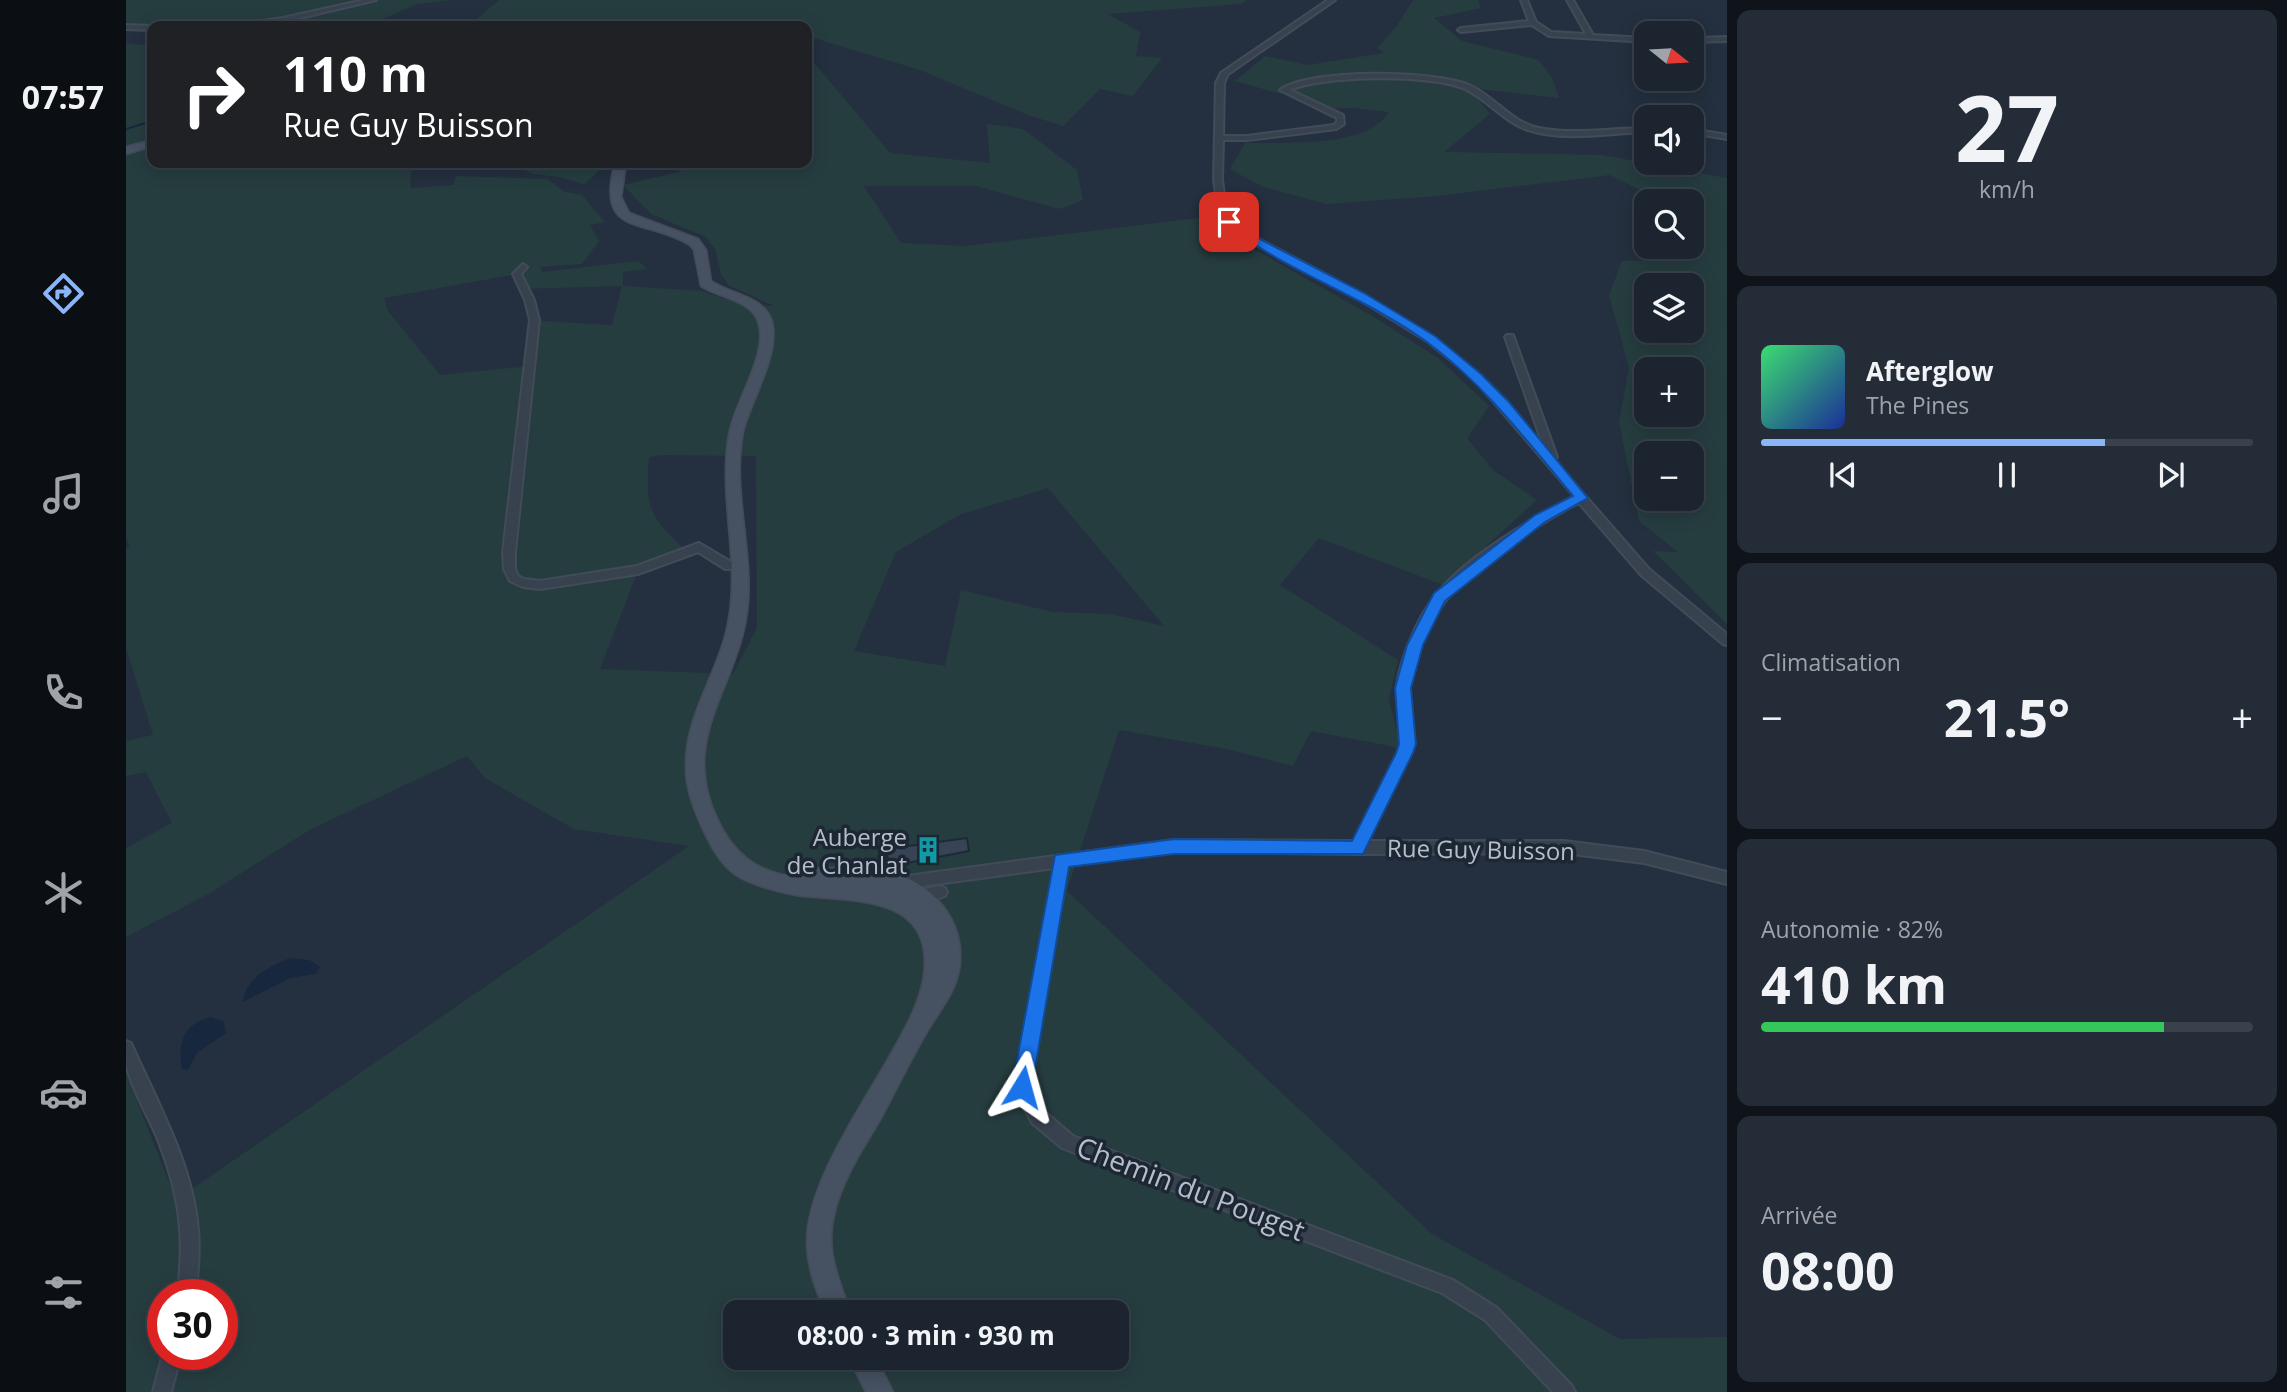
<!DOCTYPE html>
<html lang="fr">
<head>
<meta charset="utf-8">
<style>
	body { margin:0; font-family:"Open Sans",sans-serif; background:#242c37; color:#f1f3f6; height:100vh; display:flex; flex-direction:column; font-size:26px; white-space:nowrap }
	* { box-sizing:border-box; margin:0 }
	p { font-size:23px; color:#a0a4aa }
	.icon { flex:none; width:38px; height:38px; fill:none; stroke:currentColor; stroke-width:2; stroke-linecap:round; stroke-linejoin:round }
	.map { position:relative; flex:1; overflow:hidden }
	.side { display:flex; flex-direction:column; gap:10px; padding:10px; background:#0f141a; width:560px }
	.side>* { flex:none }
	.hud { position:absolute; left:21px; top:21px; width:665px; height:147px; border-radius:14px; box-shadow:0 4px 18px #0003,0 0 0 2px #39414b; background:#202124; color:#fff; overflow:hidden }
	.needle { width:46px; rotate:108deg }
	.controls { position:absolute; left:1508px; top:21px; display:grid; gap:14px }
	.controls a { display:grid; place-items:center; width:70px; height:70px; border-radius:14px; background:#1b242f; box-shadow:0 4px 18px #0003,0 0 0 2px #39414b; font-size:35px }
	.speed { position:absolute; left:21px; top:1279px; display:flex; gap:14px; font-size:35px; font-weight:700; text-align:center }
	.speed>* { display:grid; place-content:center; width:91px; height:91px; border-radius:50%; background:#1b242f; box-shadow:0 4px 18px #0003,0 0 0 2px #39414b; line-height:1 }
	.speed .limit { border:10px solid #d22; background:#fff; color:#111 }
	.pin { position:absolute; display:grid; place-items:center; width:60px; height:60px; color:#fff; margin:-30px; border-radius:14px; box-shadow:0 4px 10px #0006 }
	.me { position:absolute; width:77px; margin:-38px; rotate:8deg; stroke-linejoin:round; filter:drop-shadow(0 0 5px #0008) }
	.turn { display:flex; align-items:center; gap:24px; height:147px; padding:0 21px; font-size:32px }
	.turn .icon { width:91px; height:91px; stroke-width:2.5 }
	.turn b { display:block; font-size:49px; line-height:60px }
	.big { font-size:52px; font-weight:700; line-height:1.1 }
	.side .card { flex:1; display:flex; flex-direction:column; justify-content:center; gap:10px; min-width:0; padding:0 24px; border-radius:14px; background:#242c37 }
	.side .dial { align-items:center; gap:0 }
	.dial b { font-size:91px; line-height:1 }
	.song { display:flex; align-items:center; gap:21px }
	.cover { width:84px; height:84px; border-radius:10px; background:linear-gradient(135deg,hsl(140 70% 55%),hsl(230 70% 35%)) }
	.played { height:7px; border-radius:4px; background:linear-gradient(90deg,#8ab5f9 70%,#39414b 70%) }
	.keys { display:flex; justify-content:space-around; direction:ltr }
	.heat { display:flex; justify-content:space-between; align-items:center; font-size:38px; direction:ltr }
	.charge { height:10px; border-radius:5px; background:linear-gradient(90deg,#34c759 82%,#39414b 0) }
	.trip { position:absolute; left:597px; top:1300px; width:406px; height:70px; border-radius:14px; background:#1b242f; box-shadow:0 4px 18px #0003,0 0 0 2px #39414b; font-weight:700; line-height:70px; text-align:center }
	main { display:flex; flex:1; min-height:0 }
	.tabs { display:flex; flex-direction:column; width:126px; justify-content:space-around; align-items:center; background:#0b0e13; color:#a0a4aa }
	.tabs .icon { width:49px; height:49px }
	.tabs .current { color:#8ab5f9 }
	.tabs b { font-size:32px; color:#f1f3f6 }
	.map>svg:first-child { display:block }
	.green { fill:#263d40; fill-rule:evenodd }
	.water { fill:#17273e }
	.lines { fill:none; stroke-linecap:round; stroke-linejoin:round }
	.stream { stroke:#17273e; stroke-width:2 }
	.building { fill:#364455; stroke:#1f2936; stroke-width:2 }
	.street-casing { stroke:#424b58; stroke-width:4 }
	.secondary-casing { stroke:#424b58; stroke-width:3 }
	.street { fill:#38424f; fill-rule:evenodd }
	.secondary { fill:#465162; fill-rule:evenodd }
	.route { fill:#1a73e8; stroke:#114b97; stroke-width:2 }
	.labels { text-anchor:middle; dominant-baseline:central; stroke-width:7; stroke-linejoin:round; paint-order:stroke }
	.poi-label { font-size:24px; fill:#b5bdca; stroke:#1d2734; text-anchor:end }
	.street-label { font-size:24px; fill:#b5bdca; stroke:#1d2734 }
	.near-street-label { font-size:28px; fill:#b5bdca; stroke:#1d2734 }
</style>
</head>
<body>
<main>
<nav class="tabs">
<b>07:57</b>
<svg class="icon current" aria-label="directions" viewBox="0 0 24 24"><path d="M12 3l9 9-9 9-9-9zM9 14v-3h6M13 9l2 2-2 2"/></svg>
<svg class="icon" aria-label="music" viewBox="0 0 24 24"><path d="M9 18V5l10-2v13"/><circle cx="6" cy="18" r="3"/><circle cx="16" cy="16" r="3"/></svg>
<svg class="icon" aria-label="phone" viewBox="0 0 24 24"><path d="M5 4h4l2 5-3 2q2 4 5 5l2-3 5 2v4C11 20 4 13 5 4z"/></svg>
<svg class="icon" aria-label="climate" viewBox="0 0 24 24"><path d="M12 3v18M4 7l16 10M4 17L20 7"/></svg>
<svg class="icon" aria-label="car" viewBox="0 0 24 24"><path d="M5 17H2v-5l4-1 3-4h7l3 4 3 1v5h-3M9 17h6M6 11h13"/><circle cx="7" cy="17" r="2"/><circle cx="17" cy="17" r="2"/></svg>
<svg class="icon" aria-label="filters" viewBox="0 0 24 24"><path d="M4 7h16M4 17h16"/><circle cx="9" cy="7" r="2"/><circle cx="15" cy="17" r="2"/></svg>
</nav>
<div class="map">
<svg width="1601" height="1392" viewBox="0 0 1601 1392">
	<rect width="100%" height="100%" fill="#24303f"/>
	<!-- green -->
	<path class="green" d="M 0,0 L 325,0 L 291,4 L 241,26 L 26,26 L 26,32 L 0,31 Z
		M 373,0 L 1121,0 L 1115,4 L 982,14 L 1014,32 L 1010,56 L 1036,58 L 1007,96 L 974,89 L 937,126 L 902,115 L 794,70 L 681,36 L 681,26 L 342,26 Z
		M 1287,0 L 1352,0 L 1355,8 L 1308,18 L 1336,41 L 1413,60 L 1426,78 L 1433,98 L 1343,88 L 1364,114 L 1318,152 L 1476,155 L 1601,178 L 1601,624 L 1527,551 L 1552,552 L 1513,521 L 1493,422 L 1503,368 L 1483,295 L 1496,261 L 1554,260 L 1551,247 L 1566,247 L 1566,201 L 1536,201 L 1484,175 L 1311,196 L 1201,204 L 1137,187 L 1104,169 L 1119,143 C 1157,142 1241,149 1263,112 L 1228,108 L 1190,108 L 1173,99 L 1109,81 L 1139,56 L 1182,65 L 1258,53 L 1251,48 L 1272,24 ZM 1521,285 L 1566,285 L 1566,331 L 1521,331 ZM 1521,369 L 1566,369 L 1566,415 L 1521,415 ZM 1521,453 L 1566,453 L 1566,499 L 1521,499 Z
		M 0,43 L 26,46 L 26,163 L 286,163 L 284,188 L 328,185 L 330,176 L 421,179 L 439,192 L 456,195 L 479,222 L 464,225 L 473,241 L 456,264 L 413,267 L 416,272 L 512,261 L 522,269 L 497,272 L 497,286 L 576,291 L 620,306 L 648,306 L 602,285 L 595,274 L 589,249 L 580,237 L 525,214 L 497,185 L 553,172 L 563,163 L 681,163 L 681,62 L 690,65 L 764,153 L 864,163 L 861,124 L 897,129 L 951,170 L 957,200 L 934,209 L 850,186 L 738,186 L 775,243 L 840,246 L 1073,218 L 1246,316 L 1312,358 L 1363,406 L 1341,438 L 1367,470 L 1411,500 L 1317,585 L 1193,538 L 1154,585 L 1272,660 L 1263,699 L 1275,748 L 1185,731 L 1167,766 L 1101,749 L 993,730 L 941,891 L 1306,1234 L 1494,1339 L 1601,1337 L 1601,1392 L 0,1392 L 0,1073 L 50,1200 L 563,846 L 448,829 L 359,778 L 341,756 L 185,829 L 84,893 L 0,937 L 0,848 L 46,823 L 20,772 L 0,776 L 0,741 L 27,735 L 0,647 L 0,548 L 4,547 L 0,536 L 0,131 L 3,130 L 0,127 ZM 386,275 L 393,289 L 496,286 L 486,325 L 415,321 L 405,366 L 314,375 L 262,311 L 258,298 ZM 535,455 L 630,456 L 631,628 L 607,674 L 474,669 L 511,573 L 562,553 C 524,516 519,512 523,457 ZM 922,488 L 1038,626 L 984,614 L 927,612 L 835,590 L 819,666 L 728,651 L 770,552 L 833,515 ZM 37,1295 L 96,1295 L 96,1354 L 37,1354 ZM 609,1312 L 990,1312 L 990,1358 L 609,1358 Z
		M 353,163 L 477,163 L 470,174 L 458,184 L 433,177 L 409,174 L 382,165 Z"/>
	<!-- water -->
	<path class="water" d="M 164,958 L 183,960 L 194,967 L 189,974 L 164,978 L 117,1002 C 119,978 144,966 164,958 Z
		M 85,1017 L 98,1022 L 100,1033 L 71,1053 L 62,1070 L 56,1069 C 52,1044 56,1024 85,1017 Z"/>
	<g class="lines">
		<!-- stream -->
		<path class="stream" d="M 0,129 L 26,121"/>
	</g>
	<!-- building -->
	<path class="building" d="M 841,838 L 843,851 L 781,863 L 763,863 L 760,849 Z"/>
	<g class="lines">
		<defs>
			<path id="street" d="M 238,0 L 250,0 L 157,22 L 117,26 L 98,26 L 157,18 Z
				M 1202,0 L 1209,0 L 1102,74 L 1098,83 L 1097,136 L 1121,136 L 1208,125 L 1211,122 L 1211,118 L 1154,90 C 1184,68 1311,70 1345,86 C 1369,97 1386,123 1413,128 C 1448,135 1486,128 1521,128 L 1521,132 C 1483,133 1439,142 1402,130 C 1378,122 1362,100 1339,89 C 1307,74 1196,75 1164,90 L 1217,115 L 1218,124 L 1210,129 L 1121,140 L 1097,140 L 1096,180 L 1100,209 L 1106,221 L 1127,236 L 1237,294 L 1307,337 L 1354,375 L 1418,448 L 1379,337 L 1381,335 L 1387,335 L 1431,457 L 1428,460 L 1523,569 L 1601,634 L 1601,645 L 1597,644 L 1515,575 L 1453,503 L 1441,509 C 1370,550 1296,594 1284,683 C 1281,707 1290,729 1285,753 L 1241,841 L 1438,841 L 1518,851 L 1601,872 L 1601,884 L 1518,863 L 1438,853 L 1231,854 L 1048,852 L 942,866 L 904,1086 L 918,1111 L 947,1136 L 1327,1280 L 1371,1308 L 1446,1386 L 1449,1392 L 1427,1392 L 1359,1320 L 1316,1293 L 936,1148 L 906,1123 L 888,1087 L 928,868 L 774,889 L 769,887 L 767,883 L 769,879 L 774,877 L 1048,840 L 1228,841 L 1273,753 C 1278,728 1268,704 1272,678 C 1278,652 1290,622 1306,600 C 1336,558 1403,521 1448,496 L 1348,379 L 1301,341 L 1231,298 L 1121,240 L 1100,224 L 1092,209 L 1088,180 L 1090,83 L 1095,73 Z
				M 1395,0 L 1401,0 L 1410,22 L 1425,32 L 1460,34 L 1441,0 L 1447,0 L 1467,35 L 1521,38 L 1521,42 L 1423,36 L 1406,25 L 1335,32 L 1332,30 L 1335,28 L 1403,21 Z
				M 0,25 L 26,26 L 27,26 L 26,30 L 0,29 Z
				M 1601,37 L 1601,41 L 1566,42 L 1566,38 Z
				M 1566,129 L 1601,135 L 1601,139 L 1566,133 Z
				M 397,264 L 401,267 L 395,274 L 408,300 L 413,320 L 389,552 L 389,569 L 392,576 L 398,579 L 414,581 L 511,566 L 573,543 L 605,562 L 618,563 L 620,566 L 618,569 L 599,569 L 572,552 L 512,574 L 414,589 L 397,587 L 384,581 L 378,569 L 377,552 L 404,320 L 399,300 L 387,274 Z
				M 814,886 L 819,888 L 821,892 L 819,896 C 809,900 794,904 784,900 L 782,896 L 784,892 Z
				M 0,1041 L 5,1043 C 31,1102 67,1164 72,1230 C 74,1252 72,1273 69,1295 L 51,1295 C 60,1236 53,1193 31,1137 C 21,1114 7,1091 1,1068 C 0,1059 0,1049 0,1041 Z
				M 37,1354 L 55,1354 L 45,1392 L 27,1392 Z"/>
			<path id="secondary" d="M 26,140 L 26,146 L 0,154 L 0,147 Z
				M 489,163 L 500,163 L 495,197 L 503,213 L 572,239 L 580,250 L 585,281 C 603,294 632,295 643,315 C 660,345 624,401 617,432 C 606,488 626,545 622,602 C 616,688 545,738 597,830 C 615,862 640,874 675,878 L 677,871 L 684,868 C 709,869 734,866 758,871 C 804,879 842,921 833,970 C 829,994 811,1014 799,1035 C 783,1063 769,1092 754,1120 C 736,1150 716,1180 708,1215 C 699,1251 713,1279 724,1312 L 699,1312 C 690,1290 682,1269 681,1245 C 679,1183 741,1099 770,1045 C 784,1020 799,992 799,962 C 799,892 717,902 670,895 C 649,891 628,886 610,875 C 594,864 585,846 577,829 C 568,810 560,790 560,769 C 558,716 592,675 602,624 C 615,561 592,498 603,435 C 608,402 644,353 632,321 C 625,300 591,297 575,286 L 568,250 L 564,245 C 520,217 469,239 489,163 Z
				M 723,1358 L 750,1358 L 767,1392 L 740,1392 Z"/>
		</defs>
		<!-- street casing -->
		<use href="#street" class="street-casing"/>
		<!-- secondary casing -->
		<use href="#secondary" class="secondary-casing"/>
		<!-- street -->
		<use href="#street" class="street"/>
		<!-- secondary -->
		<use href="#secondary" class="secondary"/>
	</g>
	<!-- route -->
	<path class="route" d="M 1100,219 L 1107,219 L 1128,236 L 1238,293 L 1309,336 L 1355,374 L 1383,402 L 1462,498 L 1419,522 L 1319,601 L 1297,645 L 1285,688 L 1290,744 L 1287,753 L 1237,854 L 1048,854 L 943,867 L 906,1087 L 903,1094 L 896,1097 L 889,1094 L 886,1087 L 929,855 L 1048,839 L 1226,841 L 1270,753 L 1273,744 L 1269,688 L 1281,645 L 1308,593 L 1409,515 L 1447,496 C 1401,441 1359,385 1301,342 C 1238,296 1160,272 1100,224 Z"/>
	<!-- icons -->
	<defs>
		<symbol id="building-bare" viewBox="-9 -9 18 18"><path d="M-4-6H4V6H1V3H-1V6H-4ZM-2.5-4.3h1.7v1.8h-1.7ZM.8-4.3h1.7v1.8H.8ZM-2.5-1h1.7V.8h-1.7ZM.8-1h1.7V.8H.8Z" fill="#0f9aa8" stroke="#1d2734" stroke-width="2.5" paint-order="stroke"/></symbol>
	</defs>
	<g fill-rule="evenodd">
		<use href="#building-bare" x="783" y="831" width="38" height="38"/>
	</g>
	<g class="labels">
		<!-- poi labels -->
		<g class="poi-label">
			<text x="781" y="836">Auberge<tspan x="781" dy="28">de Chanlat</tspan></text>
		</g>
		<!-- street labels -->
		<g class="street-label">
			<text transform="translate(1355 849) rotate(1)">Rue Guy Buisson</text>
		</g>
		<!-- near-street labels -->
		<g class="near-street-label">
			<text transform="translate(1065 1188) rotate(21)">Chemin du Pouget</text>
		</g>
	</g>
</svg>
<div class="controls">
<a><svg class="needle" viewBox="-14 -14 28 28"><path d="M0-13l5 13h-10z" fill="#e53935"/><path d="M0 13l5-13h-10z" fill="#a0a4aa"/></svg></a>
<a><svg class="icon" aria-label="sound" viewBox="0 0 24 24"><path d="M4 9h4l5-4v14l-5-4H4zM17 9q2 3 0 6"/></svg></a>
<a><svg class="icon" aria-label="search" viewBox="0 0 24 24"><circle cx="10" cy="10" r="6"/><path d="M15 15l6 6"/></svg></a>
<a><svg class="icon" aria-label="layers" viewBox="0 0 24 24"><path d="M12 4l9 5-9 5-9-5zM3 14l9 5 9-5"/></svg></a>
<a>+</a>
<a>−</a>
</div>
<div class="speed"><div class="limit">30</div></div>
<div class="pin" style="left:1103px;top:222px;background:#d93025"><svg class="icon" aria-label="arrive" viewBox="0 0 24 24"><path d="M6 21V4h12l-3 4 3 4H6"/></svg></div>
<svg class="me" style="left:896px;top:1087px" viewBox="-20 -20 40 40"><path d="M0-17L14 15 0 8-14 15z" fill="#1a73e8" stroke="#fff" stroke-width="4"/></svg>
<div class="trip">08:00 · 3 min · 930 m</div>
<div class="hud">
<div class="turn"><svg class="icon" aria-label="right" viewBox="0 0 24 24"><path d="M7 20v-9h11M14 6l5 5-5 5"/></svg><div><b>110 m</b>Rue Guy Buisson</div></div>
</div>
</div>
<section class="side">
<div class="card dial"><b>27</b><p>km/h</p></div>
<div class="card">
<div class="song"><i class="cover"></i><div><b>Afterglow</b><p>The Pines</p></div></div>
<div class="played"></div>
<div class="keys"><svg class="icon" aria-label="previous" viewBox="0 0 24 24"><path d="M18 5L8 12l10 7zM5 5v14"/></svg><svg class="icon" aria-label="pause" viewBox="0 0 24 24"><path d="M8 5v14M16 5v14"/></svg><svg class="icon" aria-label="next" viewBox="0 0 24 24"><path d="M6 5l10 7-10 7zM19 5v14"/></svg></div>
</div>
<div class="card"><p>Climatisation</p>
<div class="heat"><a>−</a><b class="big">21.5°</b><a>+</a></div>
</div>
<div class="card"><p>Autonomie · 82%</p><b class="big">410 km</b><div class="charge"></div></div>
<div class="card"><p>Arrivée</p><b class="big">08:00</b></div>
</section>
</main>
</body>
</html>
